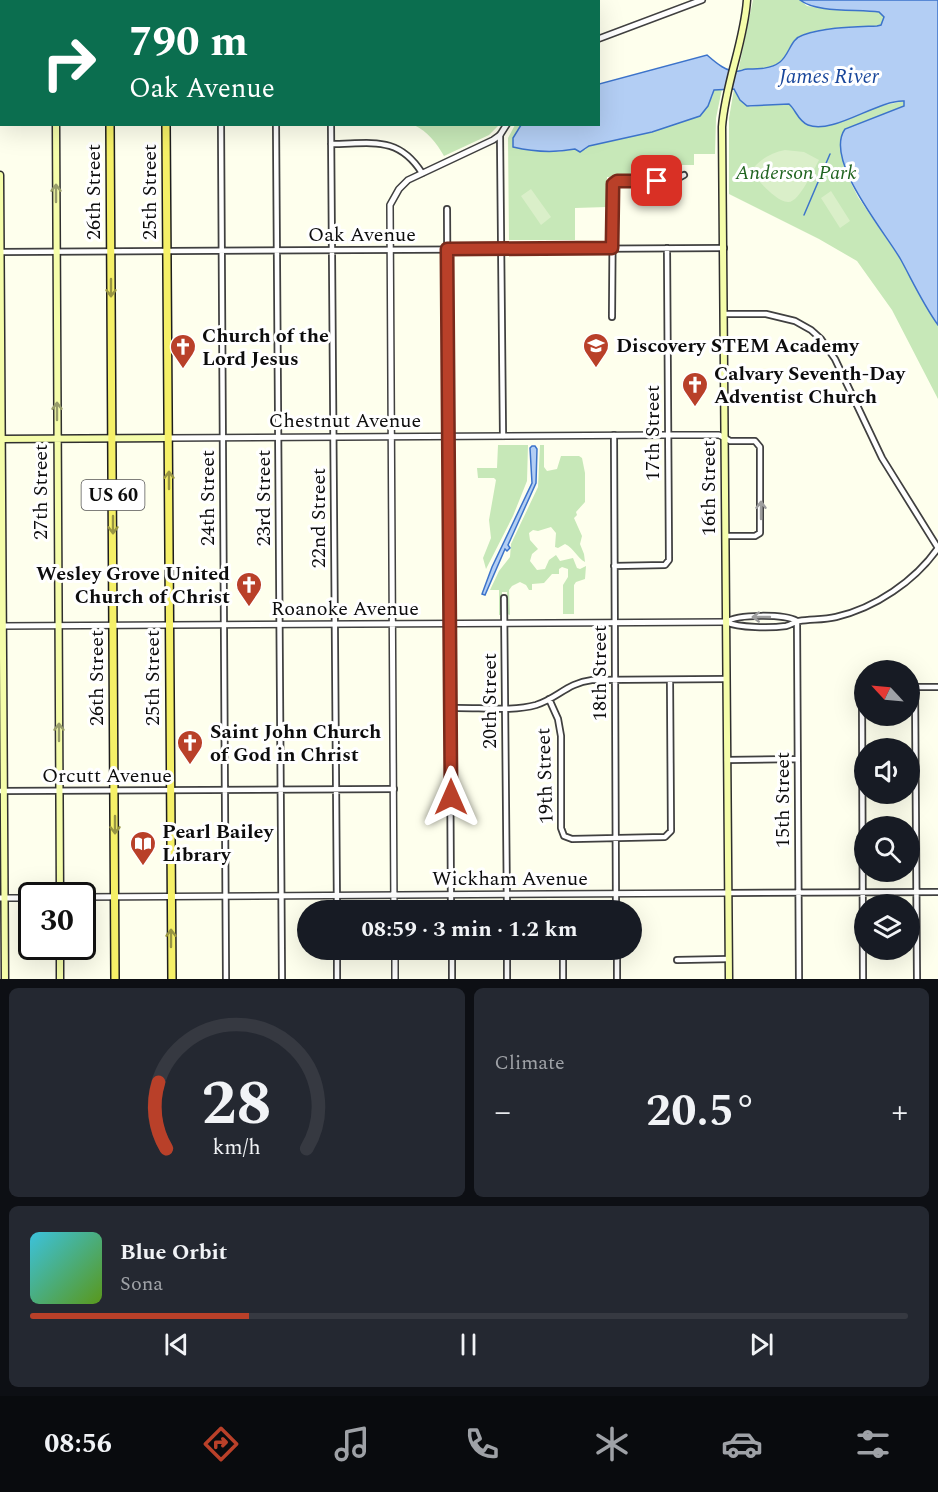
<!DOCTYPE html>
<html lang="en">
<head>
<meta charset="utf-8">
<style>
	body { margin:0; font-family:Spectral,serif; background:#242831; color:#f1f3f6; height:100vh; display:flex; flex-direction:column; font-size:22px; white-space:nowrap }
	* { box-sizing:border-box; margin:0 }
	p { font-size:20px; color:#9ea1a6 }
	.icon { flex:none; width:33px; height:33px; fill:none; stroke:currentColor; stroke-width:2; stroke-linecap:round; stroke-linejoin:round }
	.map { position:relative; height:979px; overflow:hidden }
	.details { display:flex; flex-direction:column; gap:9px; padding:9px; background:#0d0f14; flex:1 }
	.details>* { flex:none }
	.guide { position:absolute; left:0px; top:0px; width:600px; height:126px; box-shadow:0 6px 24px #0002; background:#0b6e4f; color:#fff; overflow:hidden }
	.needle { width:39px; rotate:296deg }
	.fabs { position:absolute; left:854px; top:660px; display:grid; gap:12px }
	.fabs a { display:grid; place-items:center; width:66px; height:66px; border-radius:50%; background:#171b24; box-shadow:0 6px 24px #0002; font-size:30px }
	.speed { position:absolute; left:18px; top:882px; display:flex; gap:12px; font-size:30px; font-weight:700; text-align:center }
	.speed>* { display:grid; place-content:center; width:78px; height:78px; border-radius:50%; background:#171b24; box-shadow:0 6px 24px #0002; line-height:1 }
	.speed .limit { border:3px solid #111; border-radius:9px; background:#fff; color:#111 }
	.pin { position:absolute; display:grid; place-items:center; width:51px; height:51px; color:#fff; margin:-26px; border-radius:12px; box-shadow:0 3px 9px #0006 }
	.me { position:absolute; width:66px; margin:-33px; rotate:0deg; stroke-linejoin:round; filter:drop-shadow(0 0 4px #0008) }
	.turn { display:flex; align-items:center; gap:21px; height:126px; padding:0 30px; font-size:27px }
	.turn .icon { width:78px; height:78px; stroke-width:2.5 }
	.turn b { display:block; font-size:42px; line-height:51px }
	.big { font-size:45px; font-weight:700; line-height:1.1 }
	.details .widget { flex:1; display:flex; flex-direction:column; justify-content:center; gap:9px; min-width:0; padding:0 21px; border-radius:9px; background:#242831 }
	.details .dial { align-items:center; gap:0 }
	.dial svg { height:156px; overflow:visible; fill:none; stroke:#363941; stroke-width:7; stroke-linecap:round; text-anchor:middle }
	.dial text { fill:#f1f3f6; stroke:none }
	.song { display:flex; align-items:center; gap:18px }
	.cover { width:72px; height:72px; border-radius:9px; background:linear-gradient(135deg,hsl(190 70% 55%),hsl(90 70% 35%)) }
	.played { height:6px; border-radius:3px; background:linear-gradient(90deg,#b94029 25%,#363941 25%) }
	.keys { display:flex; justify-content:space-around; direction:ltr }
	.heat { display:flex; justify-content:space-between; align-items:center; font-size:33px; direction:ltr }
	.details .tiles { flex:1; display:grid; gap:9px; grid-template-columns:1fr 1fr }
	.widget:last-child { grid-column:span 2 }
	.trip { position:absolute; left:297px; top:900px; width:345px; height:60px; border-radius:30px; background:#171b24; box-shadow:0 6px 24px #0002; font-weight:700; line-height:60px; text-align:center }
	.dock { display:flex; height:96px; justify-content:space-around; align-items:center; background:#090b0e; color:#9ea1a6 }
	.dock .icon { width:42px; height:42px }
	.dock .active { color:#b94029 }
	.dock b { font-size:27px; color:#f1f3f6 }
	.map>svg:first-child { display:block }
	.green { fill:#c7e8b8 }
	.pitch { fill:#daefc9 }
	.water { fill:#b3cef4; stroke:#3c73ca; stroke-width:1.5 }
	.lines { fill:none; stroke-linecap:round; stroke-linejoin:round }
	.stream { stroke:#3c73ca; stroke-width:1.5 }
	.minor-casing { stroke:#404040; stroke-width:8 }
	.tertiary-casing { stroke:#404040; stroke-width:8 }
	.secondary-casing { stroke:#2f2f2f; stroke-width:9 }
	.primary-casing { stroke:#1e1e1e; stroke-width:10 }
	.minor { stroke:#fff; stroke-width:4.5 }
	.tertiary { stroke:#fff; stroke-width:5 }
	.secondary { stroke:#f5fdaa; stroke-width:6 }
	.primary { stroke:#f5f067; stroke-width:7 }
	.oneway { stroke:#989d6b }
	.oneway2 { stroke:#989543 }
	.oneway3 { stroke:#9e9e9e }
	.route-casing { stroke:#782a1b; stroke-width:15 }
	.route { stroke:#b94029; stroke-width:10 }
	.labels { text-anchor:middle; dominant-baseline:central; stroke-width:6; stroke-linejoin:round; paint-order:stroke }
	.shield { fill:#fff; stroke:#565656; stroke-width:1.5 }
	.shield-label { font-size:18px; font-weight:bold; fill:#0d0d0d }
	.park-label { font-size:20px; font-style:italic; fill:#1f631f; stroke:#fff }
	.street-label { font-size:20px; fill:#0d0d0d; stroke:#fff }
	.poi-label { font-size:20px; font-weight:bold; fill:#0d0d0d; stroke:#fff; text-anchor:start }
	.water-label { font-size:21px; font-style:italic; fill:#19479b; stroke:#fff }
</style>
</head>
<body>
<div class="map">
<svg width="938" height="979" viewBox="0 0 938 979">
	<rect width="100%" height="100%" fill="#feffed"/>
	<!-- green -->
	<path class="green" d="M 753,0 L 800,0 L 807,6 L 820,8 L 879,12 L 884,17 L 881,25 L 877,26 C 853,27 825,26 802,35 C 790,39 789,55 779,63 C 767,71 751,69 738,72 Z
		M 718,89 L 722,89 L 716,118 L 715,154 L 694,154 L 694,165 L 672,165 L 671,177 L 607,177 L 607,207 L 575,208 L 575,240 L 509,240 L 508,138 L 515,125 L 521,125 L 513,138 L 559,152 L 575,149 L 585,150 L 589,146 L 614,139 L 652,132 L 712,98 L 714,90 Z
		M 734,89 L 738,96 L 750,107 L 777,103 L 789,104 L 804,123 L 904,101 L 904,106 L 846,129 L 845,164 L 850,181 L 858,197 L 901,260 L 924,303 L 938,325 L 938,399 L 892,310 L 857,261 L 819,239 L 729,194 L 729,118 Z
		M 414,125 L 499,125 L 489,135 L 444,156 C 436,142 428,132 414,125 Z
		M 498,445 L 528,445 L 527,481 L 513,516 L 486,569 L 483,558 L 491,538 L 489,520 L 496,480 L 494,478 L 478,478 L 477,468 L 497,468 Z
		M 540,445 L 544,445 L 544,467 L 547,471 L 557,469 L 561,456 L 579,456 L 582,458 L 585,473 L 585,502 L 576,512 L 577,515 L 574,518 L 582,536 L 580,544 L 584,554 L 585,562 C 577,558 574,548 565,544 L 558,548 L 555,547 L 556,533 L 551,527 L 538,531 L 533,530 L 529,533 L 530,540 L 538,549 L 532,554 L 530,561 L 537,570 L 545,569 L 549,560 L 556,555 L 560,561 L 573,558 L 577,568 L 580,569 L 586,566 L 585,579 L 576,582 L 574,585 L 574,614 L 563,614 L 563,585 L 568,577 L 568,569 L 562,567 L 559,569 L 559,574 L 552,574 L 544,583 L 532,584 L 532,590 L 529,590 L 526,585 L 520,582 L 512,586 L 509,590 L 510,615 L 507,614 L 507,592 L 502,592 L 502,615 L 499,615 L 499,590 L 490,590 L 499,571 L 510,557 L 511,544 L 538,487 Z"/>
	<!-- pitch -->
	<path class="pitch" d="M 785,150 L 804,152 L 819,160 C 814,169 799,203 788,202 C 775,201 760,181 750,172 C 759,160 770,153 785,150 Z
		M 531,189 L 551,217 L 541,225 L 521,196 Z
		M 831,191 L 850,221 L 840,228 L 821,198 Z"/>
	<!-- water -->
	<path class="water" d="M 800,0 L 938,0 L 938,325 C 923,304 913,282 901,260 C 886,233 823,160 845,129 L 904,106 L 904,101 C 877,100 833,135 808,125 C 798,121 796,110 789,104 L 747,106 L 740,100 L 734,89 L 714,90 L 708,106 L 700,116 L 652,132 L 589,146 L 580,152 L 575,149 C 554,153 534,152 513,147 L 513,138 L 521,125 L 598,124 L 599,84 L 707,55 C 715,62 727,73 739,71 C 746,70 742,69 748,69 C 758,69 771,69 780,62 C 790,54 790,39 803,35 C 826,27 853,27 877,26 L 881,25 L 884,17 L 879,12 C 857,9 816,13 800,0 Z
		M 532,446 L 535,446 L 537,449 L 536,483 L 508,545 L 510,548 L 507,551 L 505,549 L 485,595 L 482,594 L 492,567 L 532,483 L 530,448 Z"/>
	<g class="lines">
		<!-- stream -->
		<path class="stream" d="M 305,0 L 306,2
			M 21,2 L 22,0
			M 0,26 L 2,24
			M 804,215 L 830,154"/>
		<defs>
			<path id="minor" d="M 220,0 L 220,2
				M 111,2 L 111,0
				M 525,2 L 529,0
				M 221,124 L 226,979
				M 276,124 L 282,979
				M 331,124 L 337,910
				M 500,135 L 503,436
				M 331,144 C 371,144 398,135 422,173
				M 447,209 L 451,910
				M 0,252 L 724,248
				M 724,314 L 766,314 L 795,321 L 811,330 L 821,339 L 835,359 L 882,458 L 938,548
				M 612,317 L 613,184 L 617,181 L 673,181 L 684,175
				M 614,435 L 616,910
				M 725,438 L 730,441 L 755,441 L 760,447 L 760,533 L 755,536 L 726,536
				M 614,566 L 665,565 L 669,560 L 667,248
				M 504,598 L 507,910
				M 797,621 L 799,979
				M 726,622 C 739,628 771,628 786,626 C 791,625 794,622 799,621 C 811,619 823,620 836,617 C 875,608 915,581 938,548
				M 726,622 C 738,614 784,614 797,621
				M 909,687 L 938,687
				M 915,687 L 917,979
				M 549,699 L 558,719 L 561,736 L 561,828 L 564,836 L 572,839 L 665,837 L 671,831 L 670,680
				M 450,708 C 477,707 512,712 536,705 C 558,698 567,683 592,680 L 726,679
				M 727,760 L 797,759
				M 0,791 L 394,789
				M 728,893 L 938,892
				M 337,950 L 337,979
				M 452,950 L 452,979
				M 617,950 L 617,979
				M 507,952 L 617,952
				M 507,952 L 507,979
				M 563,952 L 563,979
				M 677,960 L 729,959
				M 863,979 L 862,695 L 864,690"/>
			<path id="tertiary" d="M 598,39 L 702,0
				M 168,438 L 668,435 L 719,435 L 725,438
				M 0,626 L 726,622
				M 82,897 L 728,893
				M 0,898 L 32,898
				M 394,910 L 390,205 L 399,189 L 408,180 L 493,140 L 500,135 L 507,124
				M 395,950 L 395,979"/>
			<path id="secondary" d="M 55,0 L 55,2
				M 36,2 L 36,0
				M 0,98 L 2,87
				M 56,124 L 60,896
				M 0,175 L 5,979
				M 0,439 L 168,438
				M 60,946 L 60,979
				M 729,979 L 722,127 C 725,84 744,43 747,0"/>
			<path id="primary" d="M 165,0 L 165,2
				M 110,124 L 115,979
				M 166,124 L 172,979"/>
		</defs>
		<!-- minor casing -->
		<use href="#minor" class="minor-casing"/>
		<!-- tertiary casing -->
		<use href="#tertiary" class="tertiary-casing"/>
		<!-- secondary casing -->
		<use href="#secondary" class="secondary-casing"/>
		<!-- primary casing -->
		<use href="#primary" class="primary-casing"/>
		<!-- minor -->
		<use href="#minor" class="minor"/>
		<!-- tertiary -->
		<use href="#tertiary" class="tertiary"/>
		<!-- secondary -->
		<use href="#secondary" class="secondary"/>
		<!-- primary -->
		<use href="#primary" class="primary"/>
	</g>
	<!-- one-way arrows -->
	<defs><path id="oneway-shaft" d="M-6 0H5M1.5-3L5.5 0L1.5 3" fill="none" stroke-width="1.6" stroke-linecap="round" stroke-linejoin="round" transform="scale(1.5)"/></defs>
	<g class="oneway">
		<use href="#oneway-shaft" transform="translate(56 193) rotate(-90)"/>
		<use href="#oneway-shaft" transform="translate(57 411) rotate(-90)"/>
		<use href="#oneway-shaft" transform="translate(59 732) rotate(-90)"/>
	</g>
	<g class="oneway2">
		<use href="#oneway-shaft" transform="translate(111 288) rotate(90)"/>
		<use href="#oneway-shaft" transform="translate(169 480) rotate(-90)"/>
		<use href="#oneway-shaft" transform="translate(113 525) rotate(90)"/>
		<use href="#oneway-shaft" transform="translate(115 825) rotate(90)"/>
		<use href="#oneway-shaft" transform="translate(171 938) rotate(-90)"/>
	</g>
	<g class="oneway3">
		<use href="#oneway-shaft" transform="translate(761 510) rotate(-90)"/>
		<use href="#oneway-shaft" transform="translate(761 617) rotate(180)"/>
	</g>
	<g class="lines">
		<defs>
			<path id="route" d="M 451,797 L 447,249 L 612,248 L 613,184 L 617,181 L 657,181"/>
		</defs>
		<!-- route casing -->
		<use href="#route" class="route-casing"/>
		<!-- route -->
		<use href="#route" class="route"/>
	</g>
	<!-- icons -->
	<defs>
		<symbol id="school-pin" viewBox="-11 -11 22 30"><path d="M0 17L-7.5 6A9.5 9.5 0 1 1 7.5 6Z" fill="#b94029" stroke="#fff"/><path d="M0-5L7-2L0 1L-7-2ZM-4 1L0 2.5L4 1V4Q0 6-4 4Z" fill="#fff"/></symbol>
		<symbol id="church-pin" viewBox="-11 -11 22 30"><path d="M0 17L-7.5 6A9.5 9.5 0 1 1 7.5 6Z" fill="#b94029" stroke="#fff"/><path d="M-1.2-6h2.4v3.5h3.3v2.4h-3.3V6h-2.4V-.1h-3.3v-2.4h3.3Z" fill="#fff"/></symbol>
		<symbol id="library-pin" viewBox="-11 -11 22 30"><path d="M0 17L-7.5 6A9.5 9.5 0 1 1 7.5 6Z" fill="#b94029" stroke="#fff"/><path d="M-6-4Q-3-5.5-.7-3.5V5Q-3 3-6 4ZM6-4Q3-5.5 .7-3.5V5Q3 3 6 4Z" fill="#fff"/></symbol>
	</defs>
	<g fill-rule="evenodd">
		<use href="#school-pin" x="581" y="331" width="30" height="40"/>
		<use href="#church-pin" x="168" y="332" width="30" height="40"/>
		<use href="#church-pin" x="680" y="370" width="30" height="40"/>
		<use href="#church-pin" x="234" y="570" width="30" height="40"/>
		<use href="#church-pin" x="175" y="728" width="30" height="40"/>
		<use href="#library-pin" x="128" y="829" width="30" height="40"/>
	</g>
	<g class="labels">
		<!-- shield labels -->
		<rect class="shield" x="81.5" y="480" width="63" height="30" rx="4.5"/>
		<g class="shield-label">
			<text x="113" y="495">US 60</text>
		</g>
		<!-- park labels -->
		<g class="park-label">
			<text x="796" y="173">Anderson Park</text>
		</g>
		<!-- street labels -->
		<g class="street-label">
			<text transform="translate(94 192) rotate(-90)">26th Street</text>
			<text transform="translate(150 192) rotate(-90)">25th Street</text>
			<text x="362" y="235">Oak Avenue</text>
			<text x="345" y="421">Chestnut Avenue</text>
			<text transform="translate(653 433) rotate(-90)">17th Street</text>
			<text transform="translate(709 488) rotate(-90)">16th Street</text>
			<text transform="translate(41 492) rotate(-90)">27th Street</text>
			<text transform="translate(208 498) rotate(-90)">24th Street</text>
			<text transform="translate(264 498) rotate(-90)">23rd Street</text>
			<text transform="translate(319 518) rotate(-90)">22nd Street</text>
			<text x="345" y="609">Roanoke Avenue</text>
			<text transform="translate(600 673) rotate(-90)">18th Street</text>
			<text transform="translate(97 678) rotate(-90)">26th Street</text>
			<text transform="translate(153 678) rotate(-90)">25th Street</text>
			<text transform="translate(490 701) rotate(-90)">20th Street</text>
			<text x="107" y="776">Orcutt Avenue</text>
			<text transform="translate(545 776) rotate(-92)">19th Street</text>
			<text transform="translate(783 800) rotate(-90)">15th Street</text>
			<text x="510" y="879">Wickham Avenue</text>
		</g>
		<!-- poi labels -->
		<g class="poi-label">
			<text x="202" y="336">Church of the<tspan x="202" dy="23">Lord Jesus</tspan></text>
			<text x="616" y="346">Discovery STEM Academy</text>
			<text x="714" y="374">Calvary Seventh-Day<tspan x="714" dy="23">Adventist Church</tspan></text>
			<text x="230" y="574" text-anchor="end">Wesley Grove United<tspan x="230" dy="23">Church of Christ</tspan></text>
			<text x="210" y="732">Saint John Church<tspan x="210" dy="23">of God in Christ</tspan></text>
			<text x="162" y="832">Pearl Bailey<tspan x="162" dy="23">Library</tspan></text>
		</g>
		<!-- water labels -->
		<g class="water-label">
			<text x="829" y="77">James River</text>
		</g>
	</g>
</svg>
<div class="fabs">
<a><svg class="needle" viewBox="-14 -14 28 28"><path d="M0-13l5 13h-10z" fill="#e53935"/><path d="M0 13l5-13h-10z" fill="#9ea1a6"/></svg></a>
<a><svg class="icon" aria-label="sound" viewBox="0 0 24 24"><path d="M4 9h4l5-4v14l-5-4H4zM17 9q2 3 0 6"/></svg></a>
<a><svg class="icon" aria-label="search" viewBox="0 0 24 24"><circle cx="10" cy="10" r="6"/><path d="M15 15l6 6"/></svg></a>
<a><svg class="icon" aria-label="layers" viewBox="0 0 24 24"><path d="M12 4l9 5-9 5-9-5zM3 14l9 5 9-5"/></svg></a>
</div>
<div class="speed"><div class="limit">30</div></div>
<div class="pin" style="left:657px;top:181px;background:#d93025"><svg class="icon" aria-label="arrive" viewBox="0 0 24 24"><path d="M6 21V4h12l-3 4 3 4H6"/></svg></div>
<svg class="me" style="left:451px;top:797px" viewBox="-20 -20 40 40"><path d="M0-17L14 15 0 8-14 15z" fill="#b94029" stroke="#fff" stroke-width="4"/></svg>
<div class="trip">08:59 · 3 min · 1.2 km</div>
<div class="guide">
<div class="turn"><svg class="icon" aria-label="right" viewBox="0 0 24 24"><path d="M7 20v-9h11M14 6l5 5-5 5"/></svg><div><b>790 m</b>Oak Avenue</div></div>
</div>
</div>
<section class="details">
<div class="tiles">
<div class="widget dial"><svg viewBox="0 0 100 80">
<path d="M14 69A42 42 0 1 1 86 69"/>
<path d="M14 69A42 42 0 0 1 10 35" stroke="#b94029"/>
<text x="50" y="56" font-size="32" font-weight="700">28</text>
<text x="50" y="72" font-size="11">km/h</text>
</svg></div>
<div class="widget"><p>Climate</p>
<div class="heat"><a>−</a><b class="big">20.5°</b><a>+</a></div>
</div>
<div class="widget">
<div class="song"><i class="cover"></i><div><b>Blue Orbit</b><p>Sona</p></div></div>
<div class="played"></div>
<div class="keys"><svg class="icon" aria-label="previous" viewBox="0 0 24 24"><path d="M18 5L8 12l10 7zM5 5v14"/></svg><svg class="icon" aria-label="pause" viewBox="0 0 24 24"><path d="M8 5v14M16 5v14"/></svg><svg class="icon" aria-label="next" viewBox="0 0 24 24"><path d="M6 5l10 7-10 7zM19 5v14"/></svg></div>
</div>
</div>
</section>
<nav class="dock">
<b>08:56</b>
<svg class="icon active" aria-label="directions" viewBox="0 0 24 24"><path d="M12 3l9 9-9 9-9-9zM9 14v-3h6M13 9l2 2-2 2"/></svg>
<svg class="icon" aria-label="music" viewBox="0 0 24 24"><path d="M9 18V5l10-2v13"/><circle cx="6" cy="18" r="3"/><circle cx="16" cy="16" r="3"/></svg>
<svg class="icon" aria-label="phone" viewBox="0 0 24 24"><path d="M5 4h4l2 5-3 2q2 4 5 5l2-3 5 2v4C11 20 4 13 5 4z"/></svg>
<svg class="icon" aria-label="climate" viewBox="0 0 24 24"><path d="M12 3v18M4 7l16 10M4 17L20 7"/></svg>
<svg class="icon" aria-label="car" viewBox="0 0 24 24"><path d="M5 17H2v-5l4-1 3-4h7l3 4 3 1v5h-3M9 17h6M6 11h13"/><circle cx="7" cy="17" r="2"/><circle cx="17" cy="17" r="2"/></svg>
<svg class="icon" aria-label="filters" viewBox="0 0 24 24"><path d="M4 7h16M4 17h16"/><circle cx="9" cy="7" r="2"/><circle cx="15" cy="17" r="2"/></svg>
</nav>
</body>
</html>
